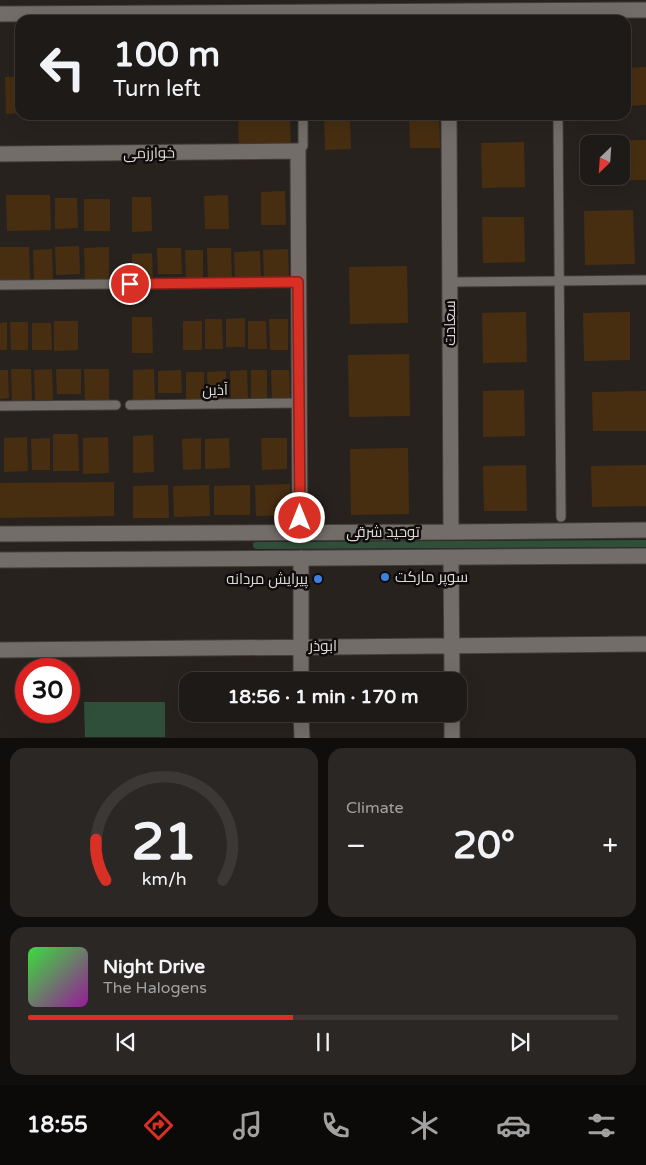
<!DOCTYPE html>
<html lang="en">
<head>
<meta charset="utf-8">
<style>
	body { margin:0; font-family:"Varela Round",Cairo,sans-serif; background:#2b2724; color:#f1f3f6; height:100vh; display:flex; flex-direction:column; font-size:19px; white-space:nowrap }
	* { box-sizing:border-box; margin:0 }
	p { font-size:16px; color:#a1a1a1 }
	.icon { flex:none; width:28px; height:28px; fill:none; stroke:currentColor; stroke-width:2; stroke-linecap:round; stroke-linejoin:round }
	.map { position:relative; height:738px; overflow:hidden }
	.sheet { display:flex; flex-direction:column; gap:10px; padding:10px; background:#100e0d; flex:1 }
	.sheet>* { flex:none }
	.banner { position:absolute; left:15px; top:15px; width:616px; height:105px; border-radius:15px; box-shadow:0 5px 20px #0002,0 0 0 1px #3c3836; background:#1e1a17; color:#f1f3f6; overflow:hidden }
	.needle { width:32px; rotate:205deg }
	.buttons { position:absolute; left:580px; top:135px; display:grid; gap:10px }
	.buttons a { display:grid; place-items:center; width:50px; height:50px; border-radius:10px; background:#1e1a17; box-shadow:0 5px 20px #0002,0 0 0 1px #3c3836; font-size:25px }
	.speed { position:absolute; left:15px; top:658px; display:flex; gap:10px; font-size:25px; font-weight:700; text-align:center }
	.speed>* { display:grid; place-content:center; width:65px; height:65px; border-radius:50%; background:#1e1a17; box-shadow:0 5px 20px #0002,0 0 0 1px #3c3836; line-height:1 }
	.speed .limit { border:8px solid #d22; background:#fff; color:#111 }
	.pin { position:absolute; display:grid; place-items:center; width:42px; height:42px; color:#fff; margin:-21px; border:2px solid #fff; border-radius:50%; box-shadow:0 1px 5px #0007 }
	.me { position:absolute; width:55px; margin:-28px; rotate:0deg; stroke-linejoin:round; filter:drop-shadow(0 0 4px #0008) }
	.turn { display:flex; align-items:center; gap:18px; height:105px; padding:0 15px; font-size:22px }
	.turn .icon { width:65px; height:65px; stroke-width:2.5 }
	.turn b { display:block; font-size:35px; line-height:42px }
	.big { font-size:38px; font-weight:800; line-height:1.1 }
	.sheet .widget { flex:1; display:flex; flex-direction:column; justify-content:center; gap:8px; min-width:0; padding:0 18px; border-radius:15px; background:#2b2724 }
	.sheet .dial { align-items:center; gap:0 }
	.dial svg { height:130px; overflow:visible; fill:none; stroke:#3c3836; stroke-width:7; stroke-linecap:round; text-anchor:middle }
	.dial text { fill:#f1f3f6; stroke:none }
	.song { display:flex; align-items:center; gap:15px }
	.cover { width:60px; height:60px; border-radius:8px; background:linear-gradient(135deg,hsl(120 70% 55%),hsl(300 70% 35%)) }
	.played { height:5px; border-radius:2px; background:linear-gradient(90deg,#d93025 45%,#3c3836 45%) }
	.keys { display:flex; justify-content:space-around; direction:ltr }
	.heat { display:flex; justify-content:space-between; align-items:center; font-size:28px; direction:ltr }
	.sheet .tiles { flex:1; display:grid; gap:10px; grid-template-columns:1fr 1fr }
	.widget:last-child { grid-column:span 2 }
	.trip { position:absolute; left:179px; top:672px; width:288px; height:50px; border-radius:15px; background:#1e1a17; box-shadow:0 5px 20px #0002,0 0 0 1px #3c3836; font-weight:800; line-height:50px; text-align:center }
	.dock { display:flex; height:80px; justify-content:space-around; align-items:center; background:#0c0a09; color:#a1a1a1 }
	.dock .icon { width:35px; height:35px }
	.dock .selected { color:#d93025 }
	.dock b { font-size:22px; color:#f1f3f6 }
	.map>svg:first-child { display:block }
	.green { fill:#304f3b }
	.building { fill:#472e11 }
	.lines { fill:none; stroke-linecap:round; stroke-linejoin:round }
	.lane-casing { stroke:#413d3b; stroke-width:11 }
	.street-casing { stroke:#413d3b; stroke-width:17 }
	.secondary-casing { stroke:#413d3b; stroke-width:17 }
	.lane { stroke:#736d69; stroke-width:9 }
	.street { stroke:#736d69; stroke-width:15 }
	.secondary { stroke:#736d69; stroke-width:15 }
	.route-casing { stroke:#8d1f18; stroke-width:12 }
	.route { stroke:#d93025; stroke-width:9 }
	.shop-dot { fill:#3f7fe0; stroke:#0f0c0b; stroke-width:2 }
	.labels { text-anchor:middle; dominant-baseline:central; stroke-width:5; stroke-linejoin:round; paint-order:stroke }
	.street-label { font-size:15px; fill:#dedad8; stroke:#0f0c0b }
	.poi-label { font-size:15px; fill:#dedad8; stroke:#0f0c0b; text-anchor:start }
</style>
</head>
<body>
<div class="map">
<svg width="646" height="738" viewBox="0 0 646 738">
	<rect width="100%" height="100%" fill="#28221f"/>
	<!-- green -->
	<path class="green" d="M 646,540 L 646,547 L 256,549 L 254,548 L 253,546 L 253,543 L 256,542 Z
		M 84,702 L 165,702 L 165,737 L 85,737 Z"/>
	<!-- building -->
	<path class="building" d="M 646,67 L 646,105 L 626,106 L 626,68 Z
		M 5,77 L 20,77 L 20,113 L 6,114 Z
		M 238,115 L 290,115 L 291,149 L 239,150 Z
		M 324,115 L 350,115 L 351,149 L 325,150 Z
		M 409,115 L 439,115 L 440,148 L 410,148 Z
		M 646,140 L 646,180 L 591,181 L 591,176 L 621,176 L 621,144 L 590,144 L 590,141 Z
		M 524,142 L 525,187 L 482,188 L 481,143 Z
		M 285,191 L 286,225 L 261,225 L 261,192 Z
		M 6,195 L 50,195 L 51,230 L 7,231 Z
		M 228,195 L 229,229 L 205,229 L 204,196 Z
		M 132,197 L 151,197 L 152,231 L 132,232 Z
		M 55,198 L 77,198 L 78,228 L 55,229 Z
		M 84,199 L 110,199 L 110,231 L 84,231 Z
		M 633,210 L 635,264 L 585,265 L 584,211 Z
		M 482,217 L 524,217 L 525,262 L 483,263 Z
		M 79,246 L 80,274 L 56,275 L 55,247 Z
		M 0,247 L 29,247 L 30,280 L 0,281 Z
		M 109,247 L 109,282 L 85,282 L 84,248 Z
		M 157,248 L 181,248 L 182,274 L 158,274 Z
		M 207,248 L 231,248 L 232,281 L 208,281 Z
		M 52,249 L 53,281 L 34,281 L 33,250 Z
		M 288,249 L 289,280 L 264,280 L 263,250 Z
		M 185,250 L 203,250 L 203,281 L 186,281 Z
		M 260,251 L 261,280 L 235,281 L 234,252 Z
		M 152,253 L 153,281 L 132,281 L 132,254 Z
		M 407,266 L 408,323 L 350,324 L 349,267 Z
		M 526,312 L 527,362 L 483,363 L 482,313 Z
		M 630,312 L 630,360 L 584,361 L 583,313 Z
		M 132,317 L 152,317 L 153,353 L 132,353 Z
		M 245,318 L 245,347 L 226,347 L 226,319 Z
		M 205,319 L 222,319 L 223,349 L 205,349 Z
		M 269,319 L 288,319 L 288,350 L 270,350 Z
		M 54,321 L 78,321 L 78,350 L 54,351 Z
		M 183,321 L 202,321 L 202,350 L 183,350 Z
		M 248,321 L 266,321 L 267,349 L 248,349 Z
		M 7,322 L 7,350 L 0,350 L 0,323 Z
		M 10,322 L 28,322 L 28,350 L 11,350 Z
		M 32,323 L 51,323 L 52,350 L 32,350 Z
		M 409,354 L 410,416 L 349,417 L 348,355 Z
		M 11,369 L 31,369 L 32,402 L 12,403 Z
		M 52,369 L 53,400 L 35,400 L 34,370 Z
		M 56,369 L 81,369 L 81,394 L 57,394 Z
		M 84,369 L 109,369 L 109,403 L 85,403 Z
		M 154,369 L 155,402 L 133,402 L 133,370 Z
		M 0,370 L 8,370 L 9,398 L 0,399 Z
		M 181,370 L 182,393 L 158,393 L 158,371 Z
		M 247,370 L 248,398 L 231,398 L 230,371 Z
		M 251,370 L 267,370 L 267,398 L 251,399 Z
		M 271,370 L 289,370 L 290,398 L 272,399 Z
		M 226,371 L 226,399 L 208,399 L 207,372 Z
		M 186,372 L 204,372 L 204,399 L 186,399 Z
		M 524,390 L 525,436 L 483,437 L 483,391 Z
		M 646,391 L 646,431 L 593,431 L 592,392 Z
		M 53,434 L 78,434 L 79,471 L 53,471 Z
		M 153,435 L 154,472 L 133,473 L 133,436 Z
		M 27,437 L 28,471 L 4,472 L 4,438 Z
		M 108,437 L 109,473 L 83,474 L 83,438 Z
		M 50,438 L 50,470 L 32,470 L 31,439 Z
		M 201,438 L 201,469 L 183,470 L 182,439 Z
		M 229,438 L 230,468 L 205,469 L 205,439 Z
		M 261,438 L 287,438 L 287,469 L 262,470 Z
		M 408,448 L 409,514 L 351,515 L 350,449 Z
		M 526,465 L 527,511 L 484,511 L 483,466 Z
		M 646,465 L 646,506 L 592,507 L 591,466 Z
		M 114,482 L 114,516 L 0,518 L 0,483 Z
		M 290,484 L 290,515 L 256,516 L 255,485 Z
		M 168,485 L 169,518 L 133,518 L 133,486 Z
		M 209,485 L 210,516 L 174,517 L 173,486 Z
		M 250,485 L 250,515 L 214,515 L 214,486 Z"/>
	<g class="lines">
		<defs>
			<path id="lane" d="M 558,115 L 561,517
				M 298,151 L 303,146 L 303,115
				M 450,282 L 646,280
				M 130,284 L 298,282
				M 0,285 L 116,284
				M 130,405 L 299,403
				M 0,406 L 116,405"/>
			<path id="street" d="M 0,154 L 298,151 L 300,532
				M 301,558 L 301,681
				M 451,558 L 452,681
				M 0,650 L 646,644
				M 301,714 L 302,738
				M 452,714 L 452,738"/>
			<path id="secondary" d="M 0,14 L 646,10
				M 449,115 L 451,532
				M 0,534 L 451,532 L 646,530
				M 0,560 L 646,556"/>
		</defs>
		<!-- lane casing -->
		<use href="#lane" class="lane-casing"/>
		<!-- street casing -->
		<use href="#street" class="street-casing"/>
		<!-- secondary casing -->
		<use href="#secondary" class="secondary-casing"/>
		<!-- lane -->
		<use href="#lane" class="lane"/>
		<!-- street -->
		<use href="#street" class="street"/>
		<!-- secondary -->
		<use href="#secondary" class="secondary"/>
	</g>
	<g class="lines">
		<defs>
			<path id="route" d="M 130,284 L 298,282 L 300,518"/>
		</defs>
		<!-- route casing -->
		<use href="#route" class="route-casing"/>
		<!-- route -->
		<use href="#route" class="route"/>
	</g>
	<!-- markers -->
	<g class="shop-dot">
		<circle cx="385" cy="577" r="5"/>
		<circle cx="318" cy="579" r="5"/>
	</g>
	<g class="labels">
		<!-- street labels -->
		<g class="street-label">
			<text transform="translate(149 153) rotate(-1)">خوارزمی</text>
			<text transform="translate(450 323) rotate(-90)">سعادت</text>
			<text transform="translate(215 390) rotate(-1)">آذین</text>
			<text x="383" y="532">توحید شرقی</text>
			<text x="323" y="646">ابوذر</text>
		</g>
		<!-- poi labels -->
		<g class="poi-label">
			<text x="395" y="577">سوپر مارکت</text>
			<text x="308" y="579" text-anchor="end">پیرایش مردانه</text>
		</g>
	</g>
</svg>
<div class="buttons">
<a><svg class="needle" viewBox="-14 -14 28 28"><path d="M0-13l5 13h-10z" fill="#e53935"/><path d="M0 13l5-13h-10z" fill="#a1a1a1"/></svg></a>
</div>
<div class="speed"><div class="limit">30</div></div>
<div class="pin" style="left:130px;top:284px;background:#d93025"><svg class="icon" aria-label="arrive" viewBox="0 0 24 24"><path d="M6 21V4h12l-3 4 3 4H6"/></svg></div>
<svg class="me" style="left:300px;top:518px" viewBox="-20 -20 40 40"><circle r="17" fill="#d93025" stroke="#fff" stroke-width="3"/><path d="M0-11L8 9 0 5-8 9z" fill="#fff"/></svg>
<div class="trip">18:56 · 1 min · 170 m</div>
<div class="banner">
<div class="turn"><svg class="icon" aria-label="left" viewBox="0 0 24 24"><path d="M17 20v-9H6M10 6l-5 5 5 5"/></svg><div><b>100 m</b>Turn left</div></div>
</div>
</div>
<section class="sheet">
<div class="tiles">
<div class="widget dial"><svg viewBox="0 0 100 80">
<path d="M14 69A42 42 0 1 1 86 69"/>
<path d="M14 69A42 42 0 0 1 8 44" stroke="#d93025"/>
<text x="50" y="56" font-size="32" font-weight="700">21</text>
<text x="50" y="72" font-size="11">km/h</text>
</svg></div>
<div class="widget"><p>Climate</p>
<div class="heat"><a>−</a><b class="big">20°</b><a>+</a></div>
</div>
<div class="widget">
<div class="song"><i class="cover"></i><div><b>Night Drive</b><p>The Halogens</p></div></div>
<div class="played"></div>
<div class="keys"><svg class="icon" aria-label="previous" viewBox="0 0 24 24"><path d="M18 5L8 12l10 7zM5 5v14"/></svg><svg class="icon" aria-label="pause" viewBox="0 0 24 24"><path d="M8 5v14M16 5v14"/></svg><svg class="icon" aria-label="next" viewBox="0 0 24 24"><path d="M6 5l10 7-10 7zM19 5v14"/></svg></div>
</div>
</div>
</section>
<nav class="dock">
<b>18:55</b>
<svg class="icon selected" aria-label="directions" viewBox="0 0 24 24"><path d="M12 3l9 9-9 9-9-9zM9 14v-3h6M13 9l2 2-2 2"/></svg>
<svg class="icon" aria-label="music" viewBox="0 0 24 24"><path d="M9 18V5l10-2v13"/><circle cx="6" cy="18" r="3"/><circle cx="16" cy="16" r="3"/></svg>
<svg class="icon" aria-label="phone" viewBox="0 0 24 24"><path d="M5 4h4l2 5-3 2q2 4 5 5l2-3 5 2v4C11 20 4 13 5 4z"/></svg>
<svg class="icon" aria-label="climate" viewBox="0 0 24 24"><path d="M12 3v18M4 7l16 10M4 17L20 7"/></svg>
<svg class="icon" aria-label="car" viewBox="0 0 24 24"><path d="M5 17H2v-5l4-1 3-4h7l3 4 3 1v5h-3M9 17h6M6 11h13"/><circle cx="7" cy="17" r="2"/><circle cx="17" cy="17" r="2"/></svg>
<svg class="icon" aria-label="filters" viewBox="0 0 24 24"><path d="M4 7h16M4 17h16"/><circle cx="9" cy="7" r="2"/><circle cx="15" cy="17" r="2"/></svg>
</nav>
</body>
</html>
